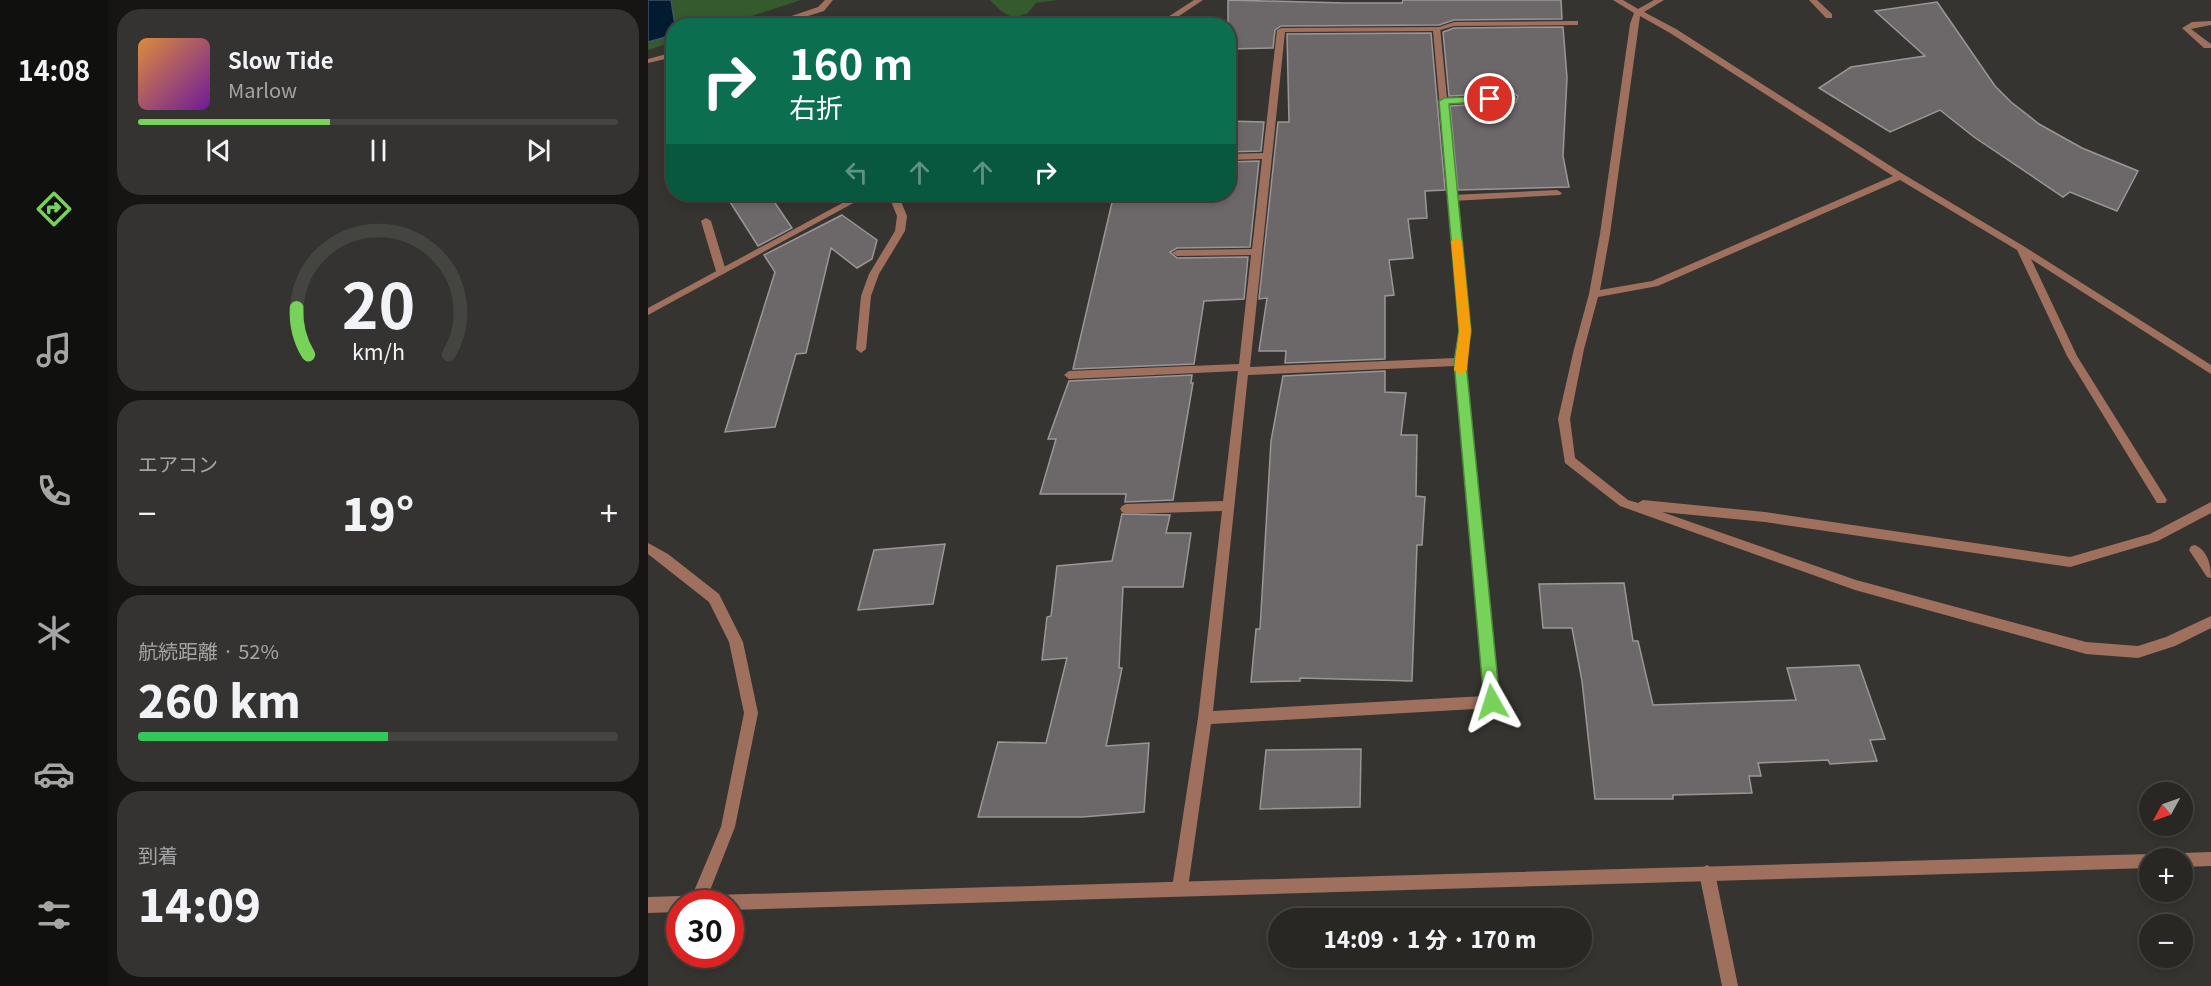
<!DOCTYPE html>
<html lang="ja">
<head>
<meta charset="utf-8">
<style>
	body { margin:0; font-family:Georgia,"Noto Sans JP",serif; background:#343331; color:#f1f3f6; height:100vh; display:flex; flex-direction:column; font-size:22px; white-space:nowrap }
	* { box-sizing:border-box; margin:0 }
	p { font-size:20px; color:#a5a5a6 }
	.icon { flex:none; width:33px; height:33px; fill:none; stroke:currentColor; stroke-width:2; stroke-linecap:round; stroke-linejoin:round }
	.map { position:relative; flex:1; overflow:hidden }
	.panel { display:flex; flex-direction:column; gap:9px; padding:9px; background:#161514; width:540px }
	.panel>* { flex:none }
	.guide { position:absolute; left:18px; top:18px; width:570px; height:183px; border-radius:24px; box-shadow:0 3px 9px #0003,0 0 0 2px #444441; background:#0b6e4f; color:#fff; overflow:hidden }
	.needle { width:39px; rotate:230deg }
	.tools { position:absolute; left:1491px; top:782px; display:grid; gap:12px }
	.tools a { display:grid; place-items:center; width:54px; height:54px; border-radius:50%; background:#282724; box-shadow:0 3px 9px #0003,0 0 0 2px #444441; font-size:30px }
	.speed { position:absolute; left:18px; top:890px; display:flex; gap:12px; font-size:30px; font-weight:700; text-align:center }
	.speed>* { display:grid; place-content:center; width:78px; height:78px; border-radius:50%; background:#282724; box-shadow:0 3px 9px #0003,0 0 0 2px #444441; line-height:1 }
	.speed .limit { border:9px solid #d22; background:#fff; color:#111 }
	.pin { position:absolute; display:grid; place-items:center; width:51px; height:51px; color:#fff; margin:-26px; border:3px solid #fff; border-radius:50%; box-shadow:0 2px 6px #0007 }
	.me { position:absolute; width:66px; margin:-33px; rotate:354deg; stroke-linejoin:round; filter:drop-shadow(0 0 4px #0008) }
	.turn { display:flex; align-items:center; gap:21px; height:126px; padding:0 24px; font-size:27px }
	.turn .icon { width:78px; height:78px; stroke-width:2.5 }
	.turn b { display:block; font-size:42px; line-height:51px }
	.lanes { display:flex; align-items:center; height:57px; padding:0 24px; background:#0003; justify-content:center; gap:30px; direction:ltr }
	.lanes .off { opacity:.35 }
	.big { font-size:45px; font-weight:800; line-height:1.1 }
	.panel .widget { flex:1; display:flex; flex-direction:column; justify-content:center; gap:9px; min-width:0; padding:0 21px; border-radius:24px; background:#343331 }
	.panel .dial { align-items:center; gap:0 }
	.dial svg { height:156px; overflow:visible; fill:none; stroke:#444441; stroke-width:7; stroke-linecap:round; text-anchor:middle }
	.dial text { fill:#f1f3f6; stroke:none }
	.song { display:flex; align-items:center; gap:18px }
	.cover { width:72px; height:72px; border-radius:9px; background:linear-gradient(135deg,hsl(30 70% 55%),hsl(280 70% 35%)) }
	.played { height:6px; border-radius:3px; background:linear-gradient(90deg,#77d259 40%,#444441 40%) }
	.keys { display:flex; justify-content:space-around; direction:ltr }
	.heat { display:flex; justify-content:space-between; align-items:center; font-size:33px; direction:ltr }
	.charge { height:9px; border-radius:4px; background:linear-gradient(90deg,#34c759 52%,#444441 0) }
	.trip { position:absolute; left:620px; top:908px; width:324px; height:60px; border-radius:30px; background:#282724; box-shadow:0 3px 9px #0003,0 0 0 2px #444441; font-weight:800; line-height:60px; text-align:center }
	main { display:flex; flex:1; min-height:0 }
	.menu { display:flex; flex-direction:column; width:108px; justify-content:space-around; align-items:center; background:#10100e; color:#a5a5a6 }
	.menu .icon { width:42px; height:42px }
	.menu .on { color:#77d259 }
	.menu b { font-size:27px; color:#f1f3f6 }
	.map>svg:first-child { display:block }
	.green { fill:#345a2e }
	.water { fill:#031b31; stroke:#445462; stroke-width:1.5 }
	.building { fill:#6c6769; stroke:#9b9698; stroke-width:1.5 }
	.lines { fill:none; stroke-linecap:round; stroke-linejoin:round }
	.service { fill:#9f705d; fill-rule:evenodd }
	.minor { fill:#9f705d; fill-rule:evenodd }
	.tertiary { fill:#9f705d; fill-rule:evenodd }
	.route { fill:#77d259; stroke:#4d883a; stroke-width:1.5 }
	.slow { fill:#f59e0b }
</style>
</head>
<body>
<main>
<nav class="menu">
<b>14:08</b>
<svg class="icon on" aria-label="directions" viewBox="0 0 24 24"><path d="M12 3l9 9-9 9-9-9zM9 14v-3h6M13 9l2 2-2 2"/></svg>
<svg class="icon" aria-label="music" viewBox="0 0 24 24"><path d="M9 18V5l10-2v13"/><circle cx="6" cy="18" r="3"/><circle cx="16" cy="16" r="3"/></svg>
<svg class="icon" aria-label="phone" viewBox="0 0 24 24"><path d="M5 4h4l2 5-3 2q2 4 5 5l2-3 5 2v4C11 20 4 13 5 4z"/></svg>
<svg class="icon" aria-label="climate" viewBox="0 0 24 24"><path d="M12 3v18M4 7l16 10M4 17L20 7"/></svg>
<svg class="icon" aria-label="car" viewBox="0 0 24 24"><path d="M5 17H2v-5l4-1 3-4h7l3 4 3 1v5h-3M9 17h6M6 11h13"/><circle cx="7" cy="17" r="2"/><circle cx="17" cy="17" r="2"/></svg>
<svg class="icon" aria-label="filters" viewBox="0 0 24 24"><path d="M4 7h16M4 17h16"/><circle cx="9" cy="7" r="2"/><circle cx="15" cy="17" r="2"/></svg>
</nav>
<section class="panel">
<div class="widget">
<div class="song"><i class="cover"></i><div><b>Slow Tide</b><p>Marlow</p></div></div>
<div class="played"></div>
<div class="keys"><svg class="icon" aria-label="previous" viewBox="0 0 24 24"><path d="M18 5L8 12l10 7zM5 5v14"/></svg><svg class="icon" aria-label="pause" viewBox="0 0 24 24"><path d="M8 5v14M16 5v14"/></svg><svg class="icon" aria-label="next" viewBox="0 0 24 24"><path d="M6 5l10 7-10 7zM19 5v14"/></svg></div>
</div>
<div class="widget dial"><svg viewBox="0 0 100 80">
<path d="M14 69A42 42 0 1 1 86 69"/>
<path d="M14 69A42 42 0 0 1 8 45" stroke="#77d259"/>
<text x="50" y="56" font-size="32" font-weight="700">20</text>
<text x="50" y="72" font-size="11">km/h</text>
</svg></div>
<div class="widget"><p>エアコン</p>
<div class="heat"><a>−</a><b class="big">19°</b><a>+</a></div>
</div>
<div class="widget"><p>航続距離 · 52%</p><b class="big">260 km</b><div class="charge"></div></div>
<div class="widget"><p>到着</p><b class="big">14:09</b></div>
</section>
<div class="map">
<svg width="1563" height="986" viewBox="0 0 1563 986">
	<rect width="100%" height="100%" fill="#363430"/>
	<!-- green -->
	<path class="green" d="M 0,0 L 153,0 L 76,25 L 26,26 L 25,42 L 0,50 Z
		M 342,0 L 409,0 L 388,3 L 380,13 L 365,18 L 352,10 Z"/>
	<!-- water -->
	<path class="water" d="M 0,0 L 23,0 L 27,25 L 25,35 L 0,42 Z"/>
	<!-- building -->
	<path class="building" d="M 580,0 L 697,3 L 754,3 L 755,0 L 913,0 L 914,19 L 806,20 L 791,25 L 633,26 L 627,30 L 625,48 L 580,49 Z
		M 1289,2 L 1347,86 L 1363,102 L 1391,124 L 1434,148 L 1490,171 L 1469,211 L 1422,192 L 1415,197 L 1326,137 L 1292,110 L 1242,132 L 1171,88 L 1203,67 L 1277,56 L 1227,11 Z
		M 915,27 L 919,78 L 915,156 L 921,187 L 810,190 L 802,106 L 868,102 L 870,96 L 865,93 L 801,96 L 795,32 L 806,28 Z
		M 783,33 L 797,190 L 777,191 L 779,218 L 760,219 L 765,258 L 741,260 L 746,295 L 737,296 L 737,359 L 637,363 L 638,351 L 611,351 L 619,298 L 611,299 L 630,122 L 641,122 L 639,34 Z
		M 580,121 L 616,122 L 613,151 L 580,152 Z
		M 611,161 L 602,247 L 529,248 L 522,252 L 529,258 L 600,257 L 596,299 L 556,301 L 546,364 L 425,369 L 466,194 L 580,194 L 580,162 Z
		M 77,194 L 121,194 L 144,228 L 110,246 Z
		M 194,215 L 229,240 L 224,259 L 209,268 L 183,248 L 158,353 L 148,354 L 127,427 L 77,432 L 127,272 L 116,255 Z
		M 737,371 L 737,392 L 758,393 L 753,435 L 769,435 L 768,496 L 777,497 L 774,545 L 769,545 L 764,681 L 652,678 L 652,681 L 603,682 L 608,629 L 612,629 L 623,441 L 635,376 Z
		M 544,375 L 543,383 L 545,383 L 525,500 L 477,502 L 478,494 L 392,494 L 408,439 L 400,439 L 421,381 Z
		M 474,514 L 522,515 L 518,533 L 543,533 L 535,587 L 475,587 L 471,668 L 474,668 L 458,746 L 501,743 L 496,812 L 434,817 L 330,817 L 350,742 L 398,743 L 419,658 L 394,660 L 399,617 L 403,616 L 409,566 L 464,561 Z
		M 297,544 L 285,604 L 210,610 L 226,550 Z
		M 976,583 L 985,641 L 990,641 L 1005,705 L 1148,700 L 1139,668 L 1211,665 L 1237,739 L 1222,740 L 1229,761 L 1182,764 L 1180,760 L 1110,763 L 1113,776 L 1101,776 L 1104,793 L 1025,795 L 1025,799 L 947,799 L 934,681 L 924,628 L 895,628 L 891,584 Z
		M 713,749 L 712,807 L 612,809 L 618,750 Z"/>
	<g class="lines">
		<!-- service -->
		<path class="service" d="M 965,0 L 975,0 L 990,9 L 1006,0 L 1016,0 L 996,12 L 1028,29 L 1255,174 L 1377,247 L 1563,365 L 1563,374 L 1383,259 L 1429,356 L 1519,500 L 1517,503 L 1509,503 L 1419,356 L 1369,250 L 1252,180 L 1010,286 L 950,297 L 936,349 L 922,419 L 927,458 L 980,500 L 990,503 L 995,500 L 1117,512 L 1422,557 L 1502,534 L 1563,502 L 1563,513 L 1510,541 L 1422,567 L 1117,522 L 1014,512 L 1208,580 L 1438,642 L 1490,646 L 1518,637 L 1563,616 L 1563,628 L 1527,646 L 1490,658 L 1438,654 L 1207,590 L 972,506 L 917,463 L 910,419 L 926,349 L 941,294 L 952,234 L 982,24 L 986,13 ZM 992,16 L 1022,33 L 1245,176 L 1004,281 L 952,290 L 962,234 Z
			M 1161,0 L 1169,0 L 1184,14 L 1184,18 L 1178,18 Z
			M 927,21 L 930,21 L 930,25 L 806,26 L 789,31 L 785,29 L 806,22 Z
			M 1563,21 L 1563,25 L 1543,29 L 1563,44 L 1563,48 L 1556,48 L 1534,28 L 1544,22 Z
			M 865,95 L 868,96 L 868,100 L 796,104 L 792,101 L 796,98 Z
			M 909,190 L 914,193 L 912,195 L 804,201 L 799,198 L 804,195 Z
			M 240,194 L 250,194 L 259,216 L 257,231 L 231,274 L 223,296 L 218,349 L 213,353 L 208,349 L 213,296 L 221,274 L 247,231 L 249,216 Z
			M 58,218 L 63,221 L 78,271 L 77,273 L 73,274 L 68,271 L 53,221 Z
			M 1547,545 C 1560,551 1563,565 1563,578 L 1559,577 L 1541,550 L 1543,546 Z"/>
		<!-- minor -->
		<path class="minor" d="M 177,0 L 185,0 L 176,11 L 128,26 L 114,26 L 170,7 Z
			M 546,0 L 555,0 L 516,26 L 506,26 Z
			M 792,27 L 822,331 L 817,362 L 851,702 L 849,706 L 844,708 L 563,724 L 540,888 L 537,893 L 532,896 L 527,893 L 524,888 L 550,718 L 574,511 L 478,514 L 474,512 L 472,509 L 474,506 L 478,504 L 575,501 L 590,371 L 421,379 L 416,375 L 421,371 L 591,364 L 603,255 L 529,256 L 524,253 L 529,250 L 604,249 L 614,159 L 580,160 L 580,154 L 615,153 L 629,30 L 633,28 ZM 785,31 L 812,331 L 807,358 L 602,367 L 637,32 ZM 807,366 L 837,696 L 565,711 L 600,375 Z
			M 26,52 L 26,57 L 0,63 L 0,59 Z
			M 211,194 L 222,194 L 0,315 L 0,308 Z
			M 0,543 L 20,554 L 71,594 L 95,642 L 110,713 L 87,827 L 57,903 L 41,903 L 73,827 L 96,713 L 81,642 L 61,602 L 0,554 Z
			M 1059,865 L 1064,868 L 1067,873 L 1090,986 L 1074,986 L 1051,873 L 1054,868 Z"/>
		<!-- tertiary -->
		<path class="tertiary" d="M 1563,852 L 1563,866 L 1534,867 L 1534,858 L 1527,858 L 1529,855 L 1534,853 Z
			M 1502,854 L 1508,858 L 1502,858 L 1502,868 L 82,910 L 82,903 L 58,903 L 60,897 L 66,895 Z
			M 32,896 L 38,898 L 39,903 L 32,903 L 32,912 L 0,913 L 0,897 Z"/>
	</g>
	<!-- route -->
	<path class="route" d="M 842,96 L 846,99 L 845,101 L 801,104 L 823,331 L 818,362 L 852,702 L 850,707 L 844,709 L 839,707 L 836,702 L 806,362 L 811,331 L 791,101 L 796,98 Z"/>
	<!-- slow -->
	<path class="slow" d="M 808,238 L 814,241 L 823,331 L 819,370 L 813,375 L 806,370 L 811,331 L 803,241 Z"/>
</svg>
<div class="tools">
<a><svg class="needle" viewBox="-14 -14 28 28"><path d="M0-13l5 13h-10z" fill="#e53935"/><path d="M0 13l5-13h-10z" fill="#a5a5a6"/></svg></a>
<a>+</a>
<a>−</a>
</div>
<div class="speed"><div class="limit">30</div></div>
<div class="pin" style="left:842px;top:99px;background:#d93025"><svg class="icon" aria-label="arrive" viewBox="0 0 24 24"><path d="M6 21V4h12l-3 4 3 4H6"/></svg></div>
<svg class="me" style="left:844px;top:702px" viewBox="-20 -20 40 40"><path d="M0-17L14 15 0 8-14 15z" fill="#77d259" stroke="#fff" stroke-width="4"/></svg>
<div class="trip">14:09 · 1 分 · 170 m</div>
<div class="guide">
<div class="turn"><svg class="icon" aria-label="right" viewBox="0 0 24 24"><path d="M7 20v-9h11M14 6l5 5-5 5"/></svg><div><b>160 m</b>右折</div></div>
<div class="lanes"><svg class="icon off" aria-label="left" viewBox="0 0 24 24"><path d="M17 20v-9H6M10 6l-5 5 5 5"/></svg><svg class="icon off" aria-label="ahead" viewBox="0 0 24 24"><path d="M12 20V5M6 11l6-6 6 6"/></svg><svg class="icon off" aria-label="ahead" viewBox="0 0 24 24"><path d="M12 20V5M6 11l6-6 6 6"/></svg><svg class="icon" aria-label="right" viewBox="0 0 24 24"><path d="M7 20v-9h11M14 6l5 5-5 5"/></svg></div>
</div>
</div>
</main>
</body>
</html>
